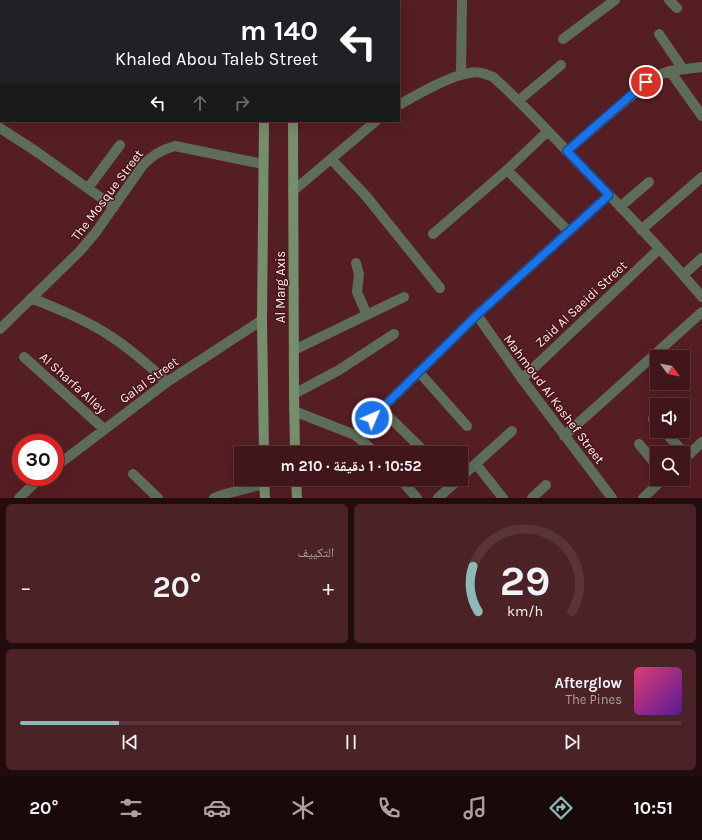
<!DOCTYPE html>
<html lang="ar">
<head>
<meta charset="utf-8">
<style>
	body { margin:0; font-family:Karla,"Noto Naskh Arabic",sans-serif; background:#4b2327; color:#f1f3f6; direction:rtl; height:100vh; display:flex; flex-direction:column; font-size:15px; white-space:nowrap }
	* { box-sizing:border-box; margin:0 }
	p { font-size:13px; color:#ae9fa2 }
	.icon { flex:none; width:22px; height:22px; fill:none; stroke:currentColor; stroke-width:2; stroke-linecap:round; stroke-linejoin:round }
	.map { position:relative; height:498px; overflow:hidden; direction:ltr }
	.side { display:flex; flex-direction:column; gap:6px; padding:6px; background:#230c0e; flex:1 }
	.side>* { flex:none }
	.top-card { position:absolute; left:0px; top:0px; width:400px; height:122px; box-shadow:0 4px 16px #0002,0 0 0 1px #593539; direction:rtl; background:#202124; color:#fff; overflow:hidden }
	.needle { width:26px; rotate:123deg }
	.buttons { position:absolute; left:650px; top:350px; display:grid; gap:8px }
	.buttons a { display:grid; place-items:center; width:40px; height:40px; border-radius:0px; background:#40161a; box-shadow:0 4px 16px #0002,0 0 0 1px #593539; font-size:20px }
	.speed { position:absolute; left:12px; top:434px; display:flex; gap:8px; font-size:20px; font-weight:700; text-align:center }
	.speed>* { display:grid; place-content:center; width:52px; height:52px; border-radius:50%; background:#40161a; box-shadow:0 4px 16px #0002,0 0 0 1px #593539; line-height:1 }
	.speed .limit { border:6px solid #d22; background:#fff; color:#111 }
	.pin { position:absolute; display:grid; place-items:center; width:34px; height:34px; color:#fff; margin:-17px; border:2px solid #fff; border-radius:50%; box-shadow:0 1px 4px #0007 }
	.me { position:absolute; width:44px; margin:-22px; rotate:45deg; stroke-linejoin:round; filter:drop-shadow(0 0 3px #0008) }
	.turn { display:flex; align-items:center; gap:14px; height:84px; padding:0 16px; font-size:18px }
	.turn .icon { width:52px; height:52px; stroke-width:2.5 }
	.turn b { display:block; font-size:28px; line-height:34px }
	.lanes { display:flex; align-items:center; height:38px; padding:0 16px; background:#0003; justify-content:center; gap:20px; direction:ltr }
	.lanes .off { opacity:.35 }
	.big { font-size:30px; font-weight:700; line-height:1.1 }
	.side .card { flex:1; display:flex; flex-direction:column; justify-content:center; gap:6px; min-width:0; padding:0 14px; border-radius:6px; background:#4b2327 }
	.side .dial { align-items:center; gap:0 }
	.dial svg { height:104px; overflow:visible; fill:none; stroke:#593539; stroke-width:7; stroke-linecap:round; text-anchor:middle }
	.dial text { fill:#f1f3f6; stroke:none }
	.song { display:flex; align-items:center; gap:12px }
	.cover { width:48px; height:48px; border-radius:6px; background:linear-gradient(135deg,hsl(340 70% 55%),hsl(270 70% 35%)) }
	.played { height:4px; border-radius:2px; background:linear-gradient(90deg,#8bbbb9 15%,#593539 15%) }
	.keys { display:flex; justify-content:space-around; direction:ltr }
	.heat { display:flex; justify-content:space-between; align-items:center; font-size:22px; direction:ltr }
	.side .tiles { flex:1; display:grid; gap:6px; grid-template-columns:1fr 1fr }
	.card:last-child { grid-column:span 2 }
	.trip { position:absolute; left:234px; top:446px; width:234px; height:40px; border-radius:0px; background:#40161a; box-shadow:0 4px 16px #0002,0 0 0 1px #593539; font-weight:700; line-height:40px; text-align:center; direction:rtl }
	.dock { display:flex; height:64px; justify-content:space-around; align-items:center; background:#1a090a; color:#ae9fa2 }
	.dock .icon { width:28px; height:28px }
	.dock .current { color:#8bbbb9 }
	.dock b { font-size:18px; color:#f1f3f6 }
	.map>svg:first-child { display:block }
	.lines { fill:none; stroke-linecap:round; stroke-linejoin:round }
	.minor { stroke:#5e6d59; stroke-width:10 }
	.secondary { stroke:#758e6d; stroke-width:10 }
	.route-casing { stroke:#114b97; stroke-width:10 }
	.route { stroke:#1a73e8; stroke-width:7 }
	.labels { text-anchor:middle; dominant-baseline:central; stroke-width:3; stroke-linejoin:round; paint-order:stroke }
	.street-label { font-size:13px; fill:#fff0f0; stroke:#491319 }
</style>
</head>
<body>
<div class="map">
<svg width="702" height="498" viewBox="0 0 702 498">
	<rect width="100%" height="100%" fill="#551e22"/>
	<g class="lines">
		<!-- minor -->
		<path class="minor" d="M 669,0 L 677,8
			M 43,1 L 43,0
			M 158,1 L 159,0
			M 659,34 L 683,69
			M 563,39 L 615,0
			M 0,46 L 1,46
			M 670,71 L 702,116
			M 461,75 L 462,0
			M 518,101 L 561,65
			M 399,105 C 416,95 449,76 469,73 C 478,71 485,74 493,77 C 526,106 555,139 585,170 C 625,211 665,253 702,297
			M 0,128 L 37,152 L 114,207
			M 567,151 L 653,77 L 670,71 L 702,67
			M 331,159 L 366,196 L 440,288
			M 507,170 L 569,232
			M 88,188 L 120,145
			M 293,191 L 376,121
			M 620,207 L 649,182
			M 641,230 L 702,177
			M 433,234 L 507,170 L 548,131
			M 356,263 L 359,274 L 357,292 L 367,315
			M 683,275 L 702,258
			M 31,298 C 56,308 81,318 104,332 C 127,346 147,364 167,382
			M 477,315 L 522,379 L 612,498
			M 0,329 L 80,251 L 96,232 L 143,165 C 153,155 161,150 175,146 L 263,164
			M 294,350 L 404,297
			M 24,357 L 104,429
			M 419,372 L 467,426
			M 522,379 L 659,249
			M 294,394 L 339,370 L 394,334
			M 381,409 L 426,453
			M 294,411 L 355,435 L 376,453
			M 653,419 L 657,424
			M 664,431 L 687,456
			M 355,435 L 477,315 L 609,195
			M 564,436 L 702,312
			M 639,444 L 657,466
			M 683,460 L 702,442
			M 476,464 L 503,498
			M 55,467 L 167,382 L 262,320
			M 133,474 L 158,498
			M 461,477 L 512,431
			M 400,479 L 417,498
			M 19,498 L 41,477
			M 214,498 L 225,494 L 264,484
			M 438,498 L 459,479
			M 532,498 L 546,485
			M 643,498 L 663,479"/>
		<!-- secondary -->
		<path class="secondary" d="M 267,1 L 267,0
			M 296,1 L 296,0
			M 293,121 L 294,394 L 295,453
			M 264,453 L 262,320 L 264,121
			M 264,479 L 265,498
			M 296,479 L 297,498"/>
	</g>
	<g class="lines">
		<defs>
			<path id="route" d="M 372,418 L 477,315 L 609,195 L 567,151 L 646,82"/>
		</defs>
		<!-- route casing -->
		<use href="#route" class="route-casing"/>
		<!-- route -->
		<use href="#route" class="route"/>
	</g>
	<g class="labels">
		<!-- street labels -->
		<g class="street-label">
			<text transform="translate(107 195) rotate(-53)">The Mosque Street</text>
			<text transform="translate(280 287) rotate(-90)">Al Marg Axis</text>
			<text transform="translate(581 304) rotate(-43)">Zaid Al Saeidi Street</text>
			<text transform="translate(149 380) rotate(-36)">Galal Street</text>
			<text transform="translate(73 383) rotate(42)">Al Sharfa Alley</text>
			<text transform="translate(554 399) rotate(53)">Mahmoud Al Kashef Street</text>
		</g>
	</g>
</svg>
<div class="buttons">
<a><svg class="needle" viewBox="-14 -14 28 28"><path d="M0-13l5 13h-10z" fill="#e53935"/><path d="M0 13l5-13h-10z" fill="#ae9fa2"/></svg></a>
<a><svg class="icon" aria-label="sound" viewBox="0 0 24 24"><path d="M4 9h4l5-4v14l-5-4H4zM17 9q2 3 0 6"/></svg></a>
<a><svg class="icon" aria-label="search" viewBox="0 0 24 24"><circle cx="10" cy="10" r="6"/><path d="M15 15l6 6"/></svg></a>
</div>
<div class="speed"><div class="limit">30</div></div>
<div class="pin" style="left:646px;top:82px;background:#d93025"><svg class="icon" aria-label="arrive" viewBox="0 0 24 24"><path d="M6 21V4h12l-3 4 3 4H6"/></svg></div>
<svg class="me" style="left:372px;top:418px" viewBox="-20 -20 40 40"><circle r="17" fill="#1a73e8" stroke="#fff" stroke-width="3"/><path d="M0-11L8 9 0 5-8 9z" fill="#fff"/></svg>
<div class="trip">10:52 · 1 دقيقة · 210 m</div>
<div class="top-card">
<div class="turn"><svg class="icon" aria-label="left" viewBox="0 0 24 24"><path d="M17 20v-9H6M10 6l-5 5 5 5"/></svg><div><b>140 m</b>Khaled Abou Taleb Street</div></div>
<div class="lanes"><svg class="icon" aria-label="left" viewBox="0 0 24 24"><path d="M17 20v-9H6M10 6l-5 5 5 5"/></svg><svg class="icon off" aria-label="ahead" viewBox="0 0 24 24"><path d="M12 20V5M6 11l6-6 6 6"/></svg><svg class="icon off" aria-label="right" viewBox="0 0 24 24"><path d="M7 20v-9h11M14 6l5 5-5 5"/></svg></div>
</div>
</div>
<section class="side">
<div class="tiles">
<div class="card dial"><svg viewBox="0 0 100 80">
<path d="M14 69A42 42 0 1 1 86 69"/>
<path d="M14 69A42 42 0 0 1 10 34" stroke="#8bbbb9"/>
<text x="50" y="56" font-size="32" font-weight="700">29</text>
<text x="50" y="72" font-size="11">km/h</text>
</svg></div>
<div class="card"><p>التكييف</p>
<div class="heat"><a>−</a><b class="big">20°</b><a>+</a></div>
</div>
<div class="card">
<div class="song"><i class="cover"></i><div><b>Afterglow</b><p>The Pines</p></div></div>
<div class="played"></div>
<div class="keys"><svg class="icon" aria-label="previous" viewBox="0 0 24 24"><path d="M18 5L8 12l10 7zM5 5v14"/></svg><svg class="icon" aria-label="pause" viewBox="0 0 24 24"><path d="M8 5v14M16 5v14"/></svg><svg class="icon" aria-label="next" viewBox="0 0 24 24"><path d="M6 5l10 7-10 7zM19 5v14"/></svg></div>
</div>
</div>
</section>
<nav class="dock">
<b>10:51</b>
<svg class="icon current" aria-label="directions" viewBox="0 0 24 24"><path d="M12 3l9 9-9 9-9-9zM9 14v-3h6M13 9l2 2-2 2"/></svg>
<svg class="icon" aria-label="music" viewBox="0 0 24 24"><path d="M9 18V5l10-2v13"/><circle cx="6" cy="18" r="3"/><circle cx="16" cy="16" r="3"/></svg>
<svg class="icon" aria-label="phone" viewBox="0 0 24 24"><path d="M5 4h4l2 5-3 2q2 4 5 5l2-3 5 2v4C11 20 4 13 5 4z"/></svg>
<svg class="icon" aria-label="climate" viewBox="0 0 24 24"><path d="M12 3v18M4 7l16 10M4 17L20 7"/></svg>
<svg class="icon" aria-label="car" viewBox="0 0 24 24"><path d="M5 17H2v-5l4-1 3-4h7l3 4 3 1v5h-3M9 17h6M6 11h13"/><circle cx="7" cy="17" r="2"/><circle cx="17" cy="17" r="2"/></svg>
<svg class="icon" aria-label="filters" viewBox="0 0 24 24"><path d="M4 7h16M4 17h16"/><circle cx="9" cy="7" r="2"/><circle cx="15" cy="17" r="2"/></svg>
<b>20°</b>
</nav>
</body>
</html>
